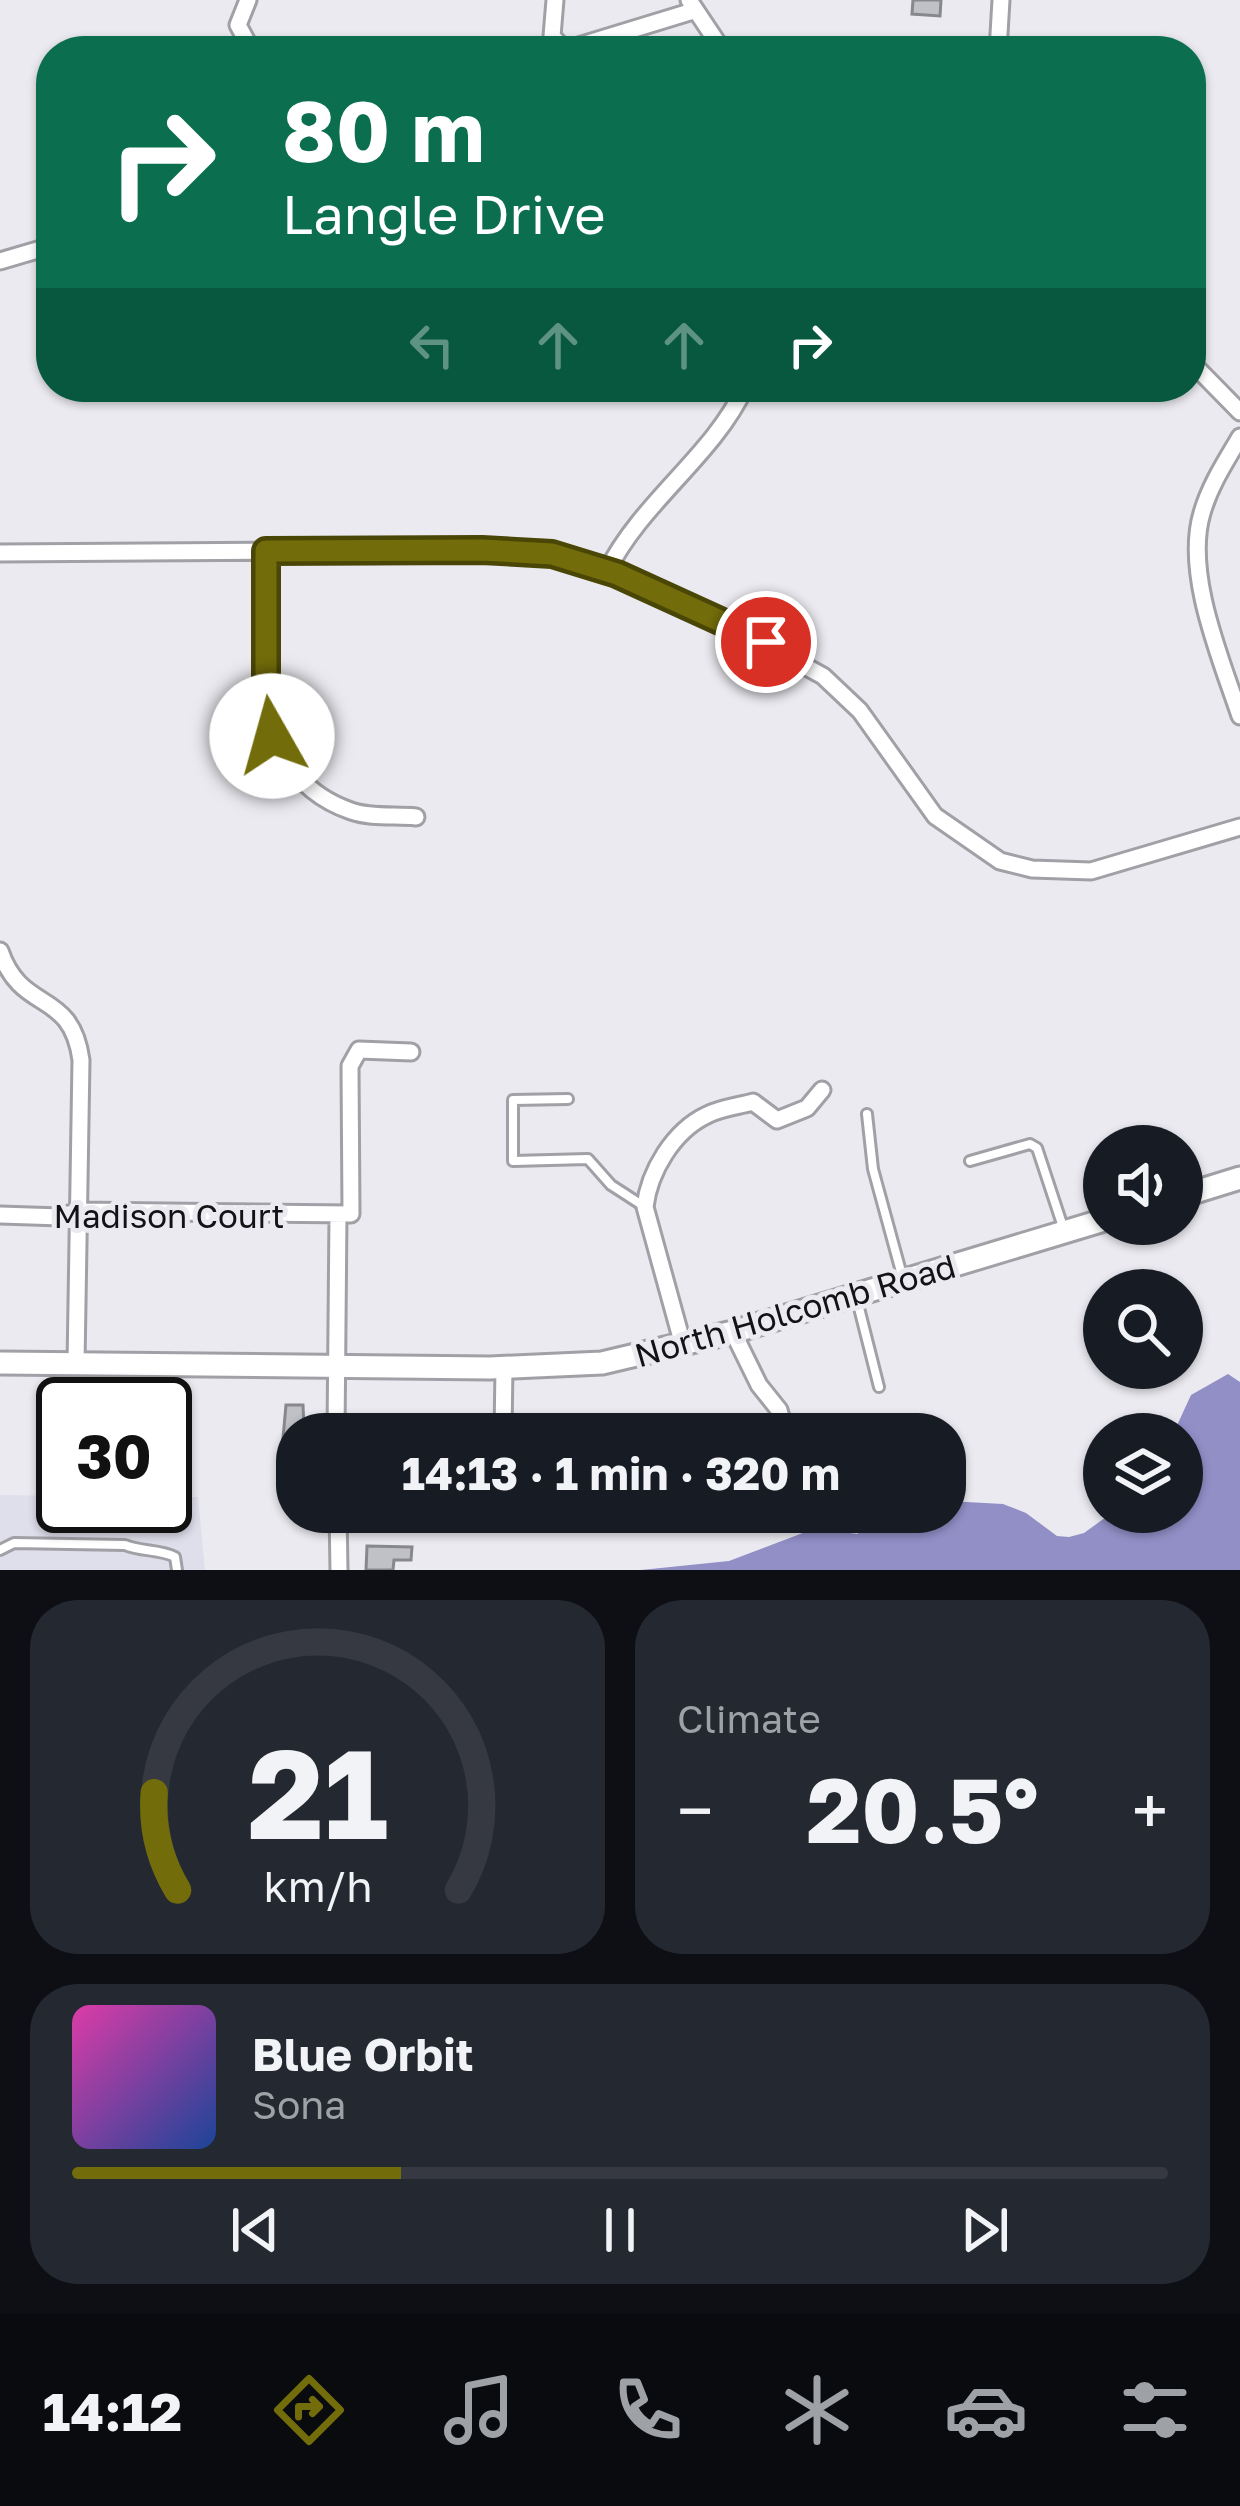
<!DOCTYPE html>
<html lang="en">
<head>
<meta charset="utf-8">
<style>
	body { margin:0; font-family:"Golos Text",sans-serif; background:#242831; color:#f1f3f6; height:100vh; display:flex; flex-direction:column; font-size:45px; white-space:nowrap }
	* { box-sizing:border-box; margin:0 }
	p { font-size:39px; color:#9ea1a6 }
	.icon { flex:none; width:66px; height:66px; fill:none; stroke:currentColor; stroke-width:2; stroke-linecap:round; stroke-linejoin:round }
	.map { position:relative; height:1570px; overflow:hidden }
	.panel { display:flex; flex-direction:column; gap:30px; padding:30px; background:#0d0f14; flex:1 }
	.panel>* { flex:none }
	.banner { position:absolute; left:36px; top:36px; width:1170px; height:366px; border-radius:48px; box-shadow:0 3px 9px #0004; background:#0b6e4f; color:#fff; overflow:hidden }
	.tools { position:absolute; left:1083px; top:1125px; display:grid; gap:24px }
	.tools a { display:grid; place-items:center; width:120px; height:120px; border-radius:50%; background:#171b24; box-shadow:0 3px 9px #0004; font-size:60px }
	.speed { position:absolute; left:36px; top:1377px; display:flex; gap:24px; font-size:60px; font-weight:700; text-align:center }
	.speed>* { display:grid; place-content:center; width:156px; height:156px; border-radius:50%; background:#171b24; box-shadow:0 3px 9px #0004; line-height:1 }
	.speed .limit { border:6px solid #111; border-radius:18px; background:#fff; color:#111 }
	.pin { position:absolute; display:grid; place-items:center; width:102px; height:102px; color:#fff; margin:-51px; border:6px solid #fff; border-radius:50%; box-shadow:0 3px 12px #0007 }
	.me { position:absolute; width:132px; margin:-66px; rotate:353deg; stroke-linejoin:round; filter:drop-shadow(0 0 9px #0008) }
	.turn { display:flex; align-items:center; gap:42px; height:252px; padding:0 48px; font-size:54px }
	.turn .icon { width:156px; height:156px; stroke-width:2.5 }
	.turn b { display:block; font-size:84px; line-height:102px }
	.lanes { display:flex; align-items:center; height:114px; padding:0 48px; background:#0003; justify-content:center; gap:60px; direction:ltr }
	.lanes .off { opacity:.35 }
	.big { font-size:90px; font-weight:700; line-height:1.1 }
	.panel .card { flex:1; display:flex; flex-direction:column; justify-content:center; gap:18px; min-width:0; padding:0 42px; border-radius:48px; background:#242831 }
	.panel .dial { align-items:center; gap:0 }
	.dial svg { height:312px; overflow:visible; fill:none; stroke:#363941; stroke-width:7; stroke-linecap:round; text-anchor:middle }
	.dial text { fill:#f1f3f6; stroke:none }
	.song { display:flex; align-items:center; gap:36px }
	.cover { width:144px; height:144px; border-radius:18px; background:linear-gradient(135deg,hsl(320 70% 55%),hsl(220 70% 35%)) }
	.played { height:12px; border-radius:6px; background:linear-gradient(90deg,#726c0a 30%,#363941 30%) }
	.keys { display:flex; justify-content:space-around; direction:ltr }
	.heat { display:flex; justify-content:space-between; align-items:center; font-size:66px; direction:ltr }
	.panel .tiles { flex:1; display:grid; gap:30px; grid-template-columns:1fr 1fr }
	.card:last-child { grid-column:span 2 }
	.trip { position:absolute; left:276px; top:1413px; width:690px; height:120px; border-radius:48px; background:#171b24; box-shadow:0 3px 9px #0004; font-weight:700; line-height:120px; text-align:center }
	.dock { display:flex; height:192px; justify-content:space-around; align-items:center; background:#090b0e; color:#9ea1a6 }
	.dock .icon { width:84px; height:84px }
	.dock .current { color:#726c0a }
	.dock b { font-size:54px; color:#f1f3f6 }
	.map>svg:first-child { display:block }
	.built { fill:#dfdfec }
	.water { fill:#918fc6 }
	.building { fill:#c0c1c6; stroke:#87878c; stroke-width:3 }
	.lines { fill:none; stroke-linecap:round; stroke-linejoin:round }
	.lane-casing { stroke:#a0a0a6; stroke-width:14 }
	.street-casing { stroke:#a0a0a6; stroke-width:21 }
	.secondary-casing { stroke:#a0a0a6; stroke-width:27 }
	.lane { stroke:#fff; stroke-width:8 }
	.street { stroke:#fff; stroke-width:15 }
	.secondary { stroke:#fff; stroke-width:21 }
	.route-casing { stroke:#4a4606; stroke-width:30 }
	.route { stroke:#726c0a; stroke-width:21 }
	.labels { text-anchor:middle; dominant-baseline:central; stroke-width:10; stroke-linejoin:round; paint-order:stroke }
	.street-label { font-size:33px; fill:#131315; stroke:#eaeaf0 }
</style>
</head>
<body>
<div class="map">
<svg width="1240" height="1570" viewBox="0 0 1240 1570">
	<rect width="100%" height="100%" fill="#eaeaf0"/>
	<!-- built -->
	<path class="built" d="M 0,1495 L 63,1496 L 63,1506 L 165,1506 L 165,1497 L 198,1497 L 205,1570 L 0,1570 Z"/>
	<!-- water -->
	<path class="water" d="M 1228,1374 L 1240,1382 L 1240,1570 L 641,1570 L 729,1561 L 816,1528 L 857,1534 L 890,1516 L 945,1512 L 948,1501 L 1003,1504 L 1026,1513 L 1057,1536 L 1069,1537 L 1084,1533 L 1113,1512 L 1182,1512 L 1182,1434 L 1173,1434 L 1191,1395 Z"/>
	<!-- building -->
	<path class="building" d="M 913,0 L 941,0 L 940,16 L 912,14 Z
		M 286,1405 L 303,1405 L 304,1429 L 296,1430 L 297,1449 L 282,1449 Z
		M 370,1512 L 397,1512 L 397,1523 L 370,1523 Z
		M 367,1546 L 412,1547 L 411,1560 L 394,1560 L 393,1570 L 366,1570 Z"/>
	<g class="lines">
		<defs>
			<path id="lane" d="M 568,1099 L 513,1100 L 513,1161 L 588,1159 L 611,1185 L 645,1207
				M 867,1114 L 873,1169 L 903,1279
				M 970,1161 L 1030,1144 L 1037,1148 L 1064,1230
				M 856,1296 L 879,1387
				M 0,1550 L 14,1543 L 125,1545 C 142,1552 160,1549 175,1557 L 177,1570"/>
			<path id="street" d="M 248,0 L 238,25 L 252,51
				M 555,0 L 552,36 L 564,49
				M 689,0 L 723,51
				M 562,51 L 693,11
				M 998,51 L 1001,0
				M 0,261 L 51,246
				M 1191,362 L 1240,412
				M 1240,437 C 1226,461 1210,485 1202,513 C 1184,573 1221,659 1240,716
				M 266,551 C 265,643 241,773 351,811 C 370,818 396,815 416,817
				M 0,553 L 445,550 L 552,554 L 617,575 L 708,613 L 823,676 L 860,711 L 935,816 L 1000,861 L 1032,869 L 1091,871 L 1240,827
				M 607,571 C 643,500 713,456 745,387
				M 0,951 C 22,1015 71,988 81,1060 L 76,1364
				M 0,1215 L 61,1217 L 78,1211 L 351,1214 L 350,1066 L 359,1050 L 411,1052
				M 733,1332 L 759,1385 L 779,1410 L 786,1434
				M 683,1345 L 645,1207 C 649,1172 673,1131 707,1115 C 720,1108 739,1106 753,1102 L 777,1120 L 807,1108 L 822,1090
				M 336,1434 L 338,1215
				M 503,1434 L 504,1367
				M 338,1512 L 339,1570"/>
			<path id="secondary" d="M 1182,1196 L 1240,1178
				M 0,1363 L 490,1368 L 602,1363 L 733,1332 L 1104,1220"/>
		</defs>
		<!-- lane casing -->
		<use href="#lane" class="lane-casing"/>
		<!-- street casing -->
		<use href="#street" class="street-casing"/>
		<!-- secondary casing -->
		<use href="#secondary" class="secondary-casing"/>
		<!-- lane -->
		<use href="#lane" class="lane"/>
		<!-- street -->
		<use href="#street" class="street"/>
		<!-- secondary -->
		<use href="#secondary" class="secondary"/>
	</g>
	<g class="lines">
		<defs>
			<path id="route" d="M 272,736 L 266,703 L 266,551 L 482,550 L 552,554 L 617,574 L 766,642"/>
		</defs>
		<!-- route casing -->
		<use href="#route" class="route-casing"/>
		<!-- route -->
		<use href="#route" class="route"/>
	</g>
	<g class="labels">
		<!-- street labels -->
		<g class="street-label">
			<text x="169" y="1215">Madison Court</text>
			<text transform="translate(795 1310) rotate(-16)">North Holcomb Road</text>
		</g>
	</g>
</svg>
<div class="tools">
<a><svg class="icon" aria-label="sound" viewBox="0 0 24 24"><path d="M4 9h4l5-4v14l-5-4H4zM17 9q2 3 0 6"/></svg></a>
<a><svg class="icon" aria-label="search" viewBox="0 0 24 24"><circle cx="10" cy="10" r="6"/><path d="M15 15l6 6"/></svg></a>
<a><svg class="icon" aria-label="layers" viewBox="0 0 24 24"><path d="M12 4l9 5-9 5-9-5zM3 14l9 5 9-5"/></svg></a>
</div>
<div class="speed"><div class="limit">30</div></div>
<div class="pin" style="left:766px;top:642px;background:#d93025"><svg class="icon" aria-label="arrive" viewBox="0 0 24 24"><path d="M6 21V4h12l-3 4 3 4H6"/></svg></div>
<svg class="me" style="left:272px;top:736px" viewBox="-20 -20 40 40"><circle r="19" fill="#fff"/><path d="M0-13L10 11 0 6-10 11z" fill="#726c0a"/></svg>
<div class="trip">14:13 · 1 min · 320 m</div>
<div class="banner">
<div class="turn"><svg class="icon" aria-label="right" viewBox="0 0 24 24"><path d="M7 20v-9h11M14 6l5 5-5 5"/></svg><div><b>80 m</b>Langle Drive</div></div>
<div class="lanes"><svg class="icon off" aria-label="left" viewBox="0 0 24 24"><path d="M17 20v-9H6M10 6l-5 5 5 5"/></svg><svg class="icon off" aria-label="ahead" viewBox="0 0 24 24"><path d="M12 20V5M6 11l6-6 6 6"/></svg><svg class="icon off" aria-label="ahead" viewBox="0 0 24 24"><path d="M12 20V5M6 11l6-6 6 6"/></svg><svg class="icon" aria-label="right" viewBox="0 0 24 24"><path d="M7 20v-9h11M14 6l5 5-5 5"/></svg></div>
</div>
</div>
<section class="panel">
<div class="tiles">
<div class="card dial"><svg viewBox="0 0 100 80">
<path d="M14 69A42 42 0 1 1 86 69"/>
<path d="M14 69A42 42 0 0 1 8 44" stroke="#726c0a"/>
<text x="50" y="56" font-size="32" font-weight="700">21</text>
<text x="50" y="72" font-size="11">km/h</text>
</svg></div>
<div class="card"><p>Climate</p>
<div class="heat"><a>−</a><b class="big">20.5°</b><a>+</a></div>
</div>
<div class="card">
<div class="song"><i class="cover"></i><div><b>Blue Orbit</b><p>Sona</p></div></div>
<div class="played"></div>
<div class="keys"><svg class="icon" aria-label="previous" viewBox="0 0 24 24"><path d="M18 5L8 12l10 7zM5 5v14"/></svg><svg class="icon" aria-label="pause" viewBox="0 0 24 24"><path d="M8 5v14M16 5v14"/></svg><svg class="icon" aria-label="next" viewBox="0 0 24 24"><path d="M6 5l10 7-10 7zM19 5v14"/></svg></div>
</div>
</div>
</section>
<nav class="dock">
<b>14:12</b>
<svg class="icon current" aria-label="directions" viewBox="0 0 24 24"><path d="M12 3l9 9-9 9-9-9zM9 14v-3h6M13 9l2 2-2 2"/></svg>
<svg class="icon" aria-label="music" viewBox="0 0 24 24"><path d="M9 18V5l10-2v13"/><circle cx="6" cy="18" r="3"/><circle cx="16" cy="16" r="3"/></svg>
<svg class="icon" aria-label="phone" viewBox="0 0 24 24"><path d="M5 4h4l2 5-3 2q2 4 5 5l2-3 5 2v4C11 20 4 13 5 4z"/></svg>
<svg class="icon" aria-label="climate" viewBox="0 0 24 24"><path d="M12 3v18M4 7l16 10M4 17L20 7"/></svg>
<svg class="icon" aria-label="car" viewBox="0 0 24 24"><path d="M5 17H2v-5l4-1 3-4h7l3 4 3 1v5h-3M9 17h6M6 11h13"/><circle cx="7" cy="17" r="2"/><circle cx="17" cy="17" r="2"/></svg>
<svg class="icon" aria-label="filters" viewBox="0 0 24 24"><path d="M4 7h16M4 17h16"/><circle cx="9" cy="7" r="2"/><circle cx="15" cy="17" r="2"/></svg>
</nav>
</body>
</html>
